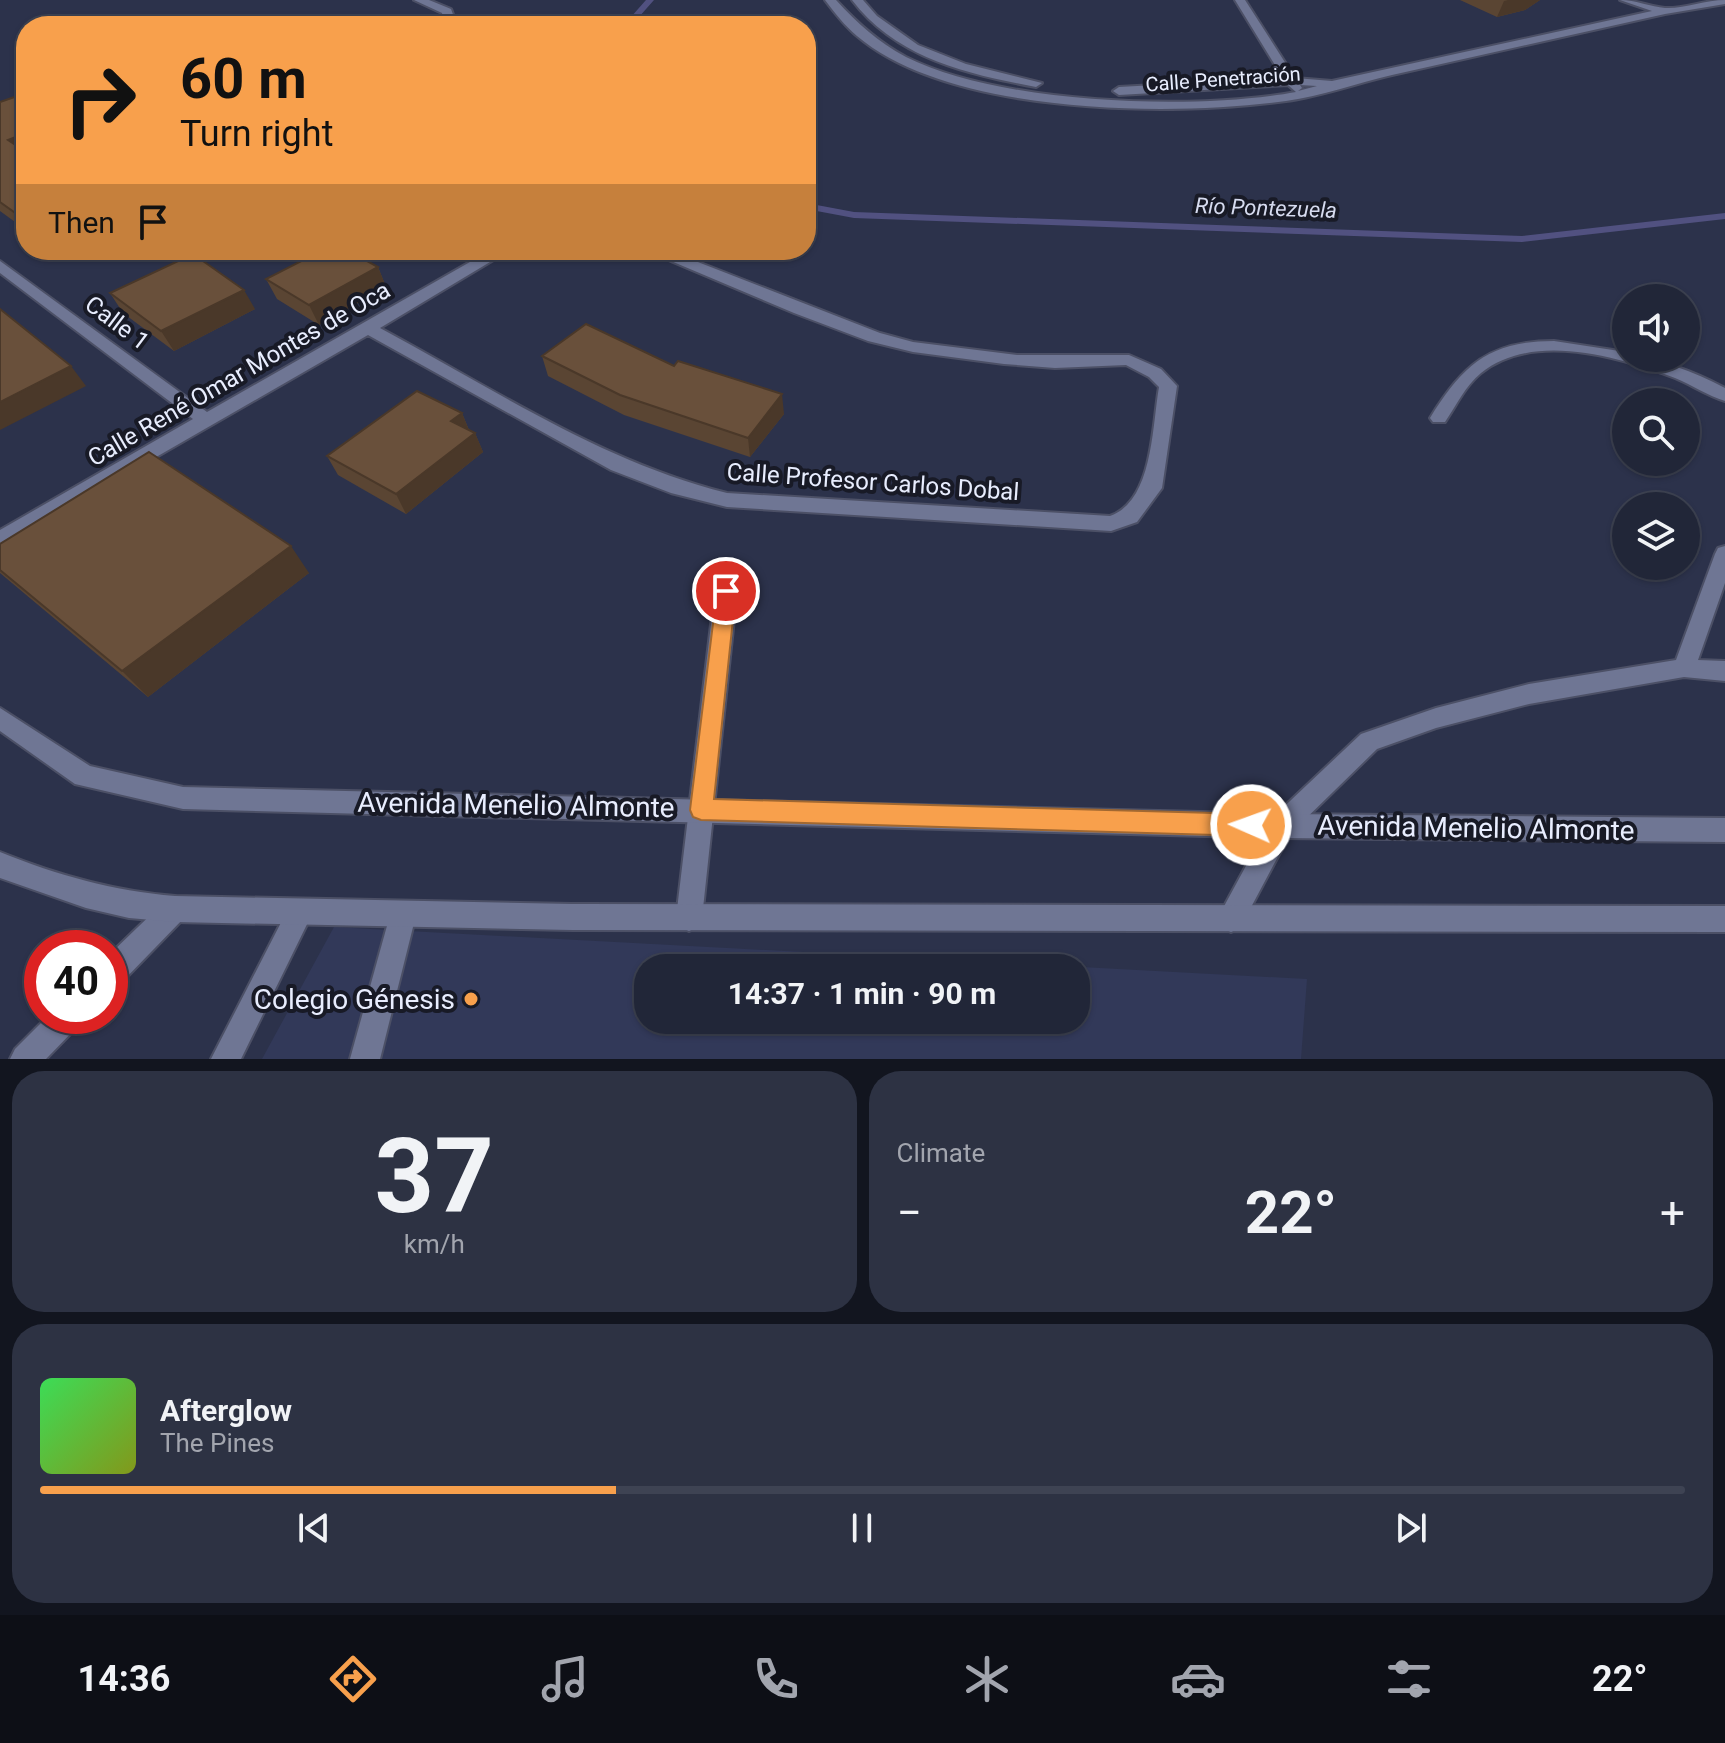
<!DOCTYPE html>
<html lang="en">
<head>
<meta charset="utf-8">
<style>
	body { margin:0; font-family:Roboto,sans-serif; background:#2d3243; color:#f1f3f6; height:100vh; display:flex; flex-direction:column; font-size:30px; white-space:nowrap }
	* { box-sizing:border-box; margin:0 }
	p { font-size:26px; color:#a2a5ae }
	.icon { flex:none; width:44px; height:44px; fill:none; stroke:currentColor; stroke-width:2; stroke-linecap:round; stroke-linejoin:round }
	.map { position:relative; height:1059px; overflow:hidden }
	.sheet { display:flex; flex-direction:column; gap:12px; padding:12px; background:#12151f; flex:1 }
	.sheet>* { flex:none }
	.banner { position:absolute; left:16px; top:16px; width:800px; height:244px; border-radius:32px; box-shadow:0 2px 6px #0004,0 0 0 2px #3e4353; background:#f8a04c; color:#111; overflow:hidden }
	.fabs { position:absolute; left:1612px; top:284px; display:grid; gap:16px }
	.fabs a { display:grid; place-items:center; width:88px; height:88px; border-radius:50%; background:#212638; box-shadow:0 2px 6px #0004,0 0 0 2px #3e4353; font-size:40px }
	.speed { position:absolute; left:24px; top:930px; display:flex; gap:16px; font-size:40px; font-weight:700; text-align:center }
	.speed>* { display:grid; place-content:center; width:104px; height:104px; border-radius:50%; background:#212638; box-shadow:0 2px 6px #0004,0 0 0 2px #3e4353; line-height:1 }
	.speed .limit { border:12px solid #d22; background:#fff; color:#111 }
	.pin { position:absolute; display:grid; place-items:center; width:68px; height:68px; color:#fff; margin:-34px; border:4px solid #fff; border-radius:50%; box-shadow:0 2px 8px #0007 }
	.me { position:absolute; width:88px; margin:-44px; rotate:272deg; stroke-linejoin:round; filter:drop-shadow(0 0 6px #0008) }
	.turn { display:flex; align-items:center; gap:28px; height:168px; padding:0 32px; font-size:36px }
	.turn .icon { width:104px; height:104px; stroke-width:2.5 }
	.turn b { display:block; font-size:56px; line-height:68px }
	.then { display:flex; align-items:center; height:76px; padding:0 32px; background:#0003; gap:16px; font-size:30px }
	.big { font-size:60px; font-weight:700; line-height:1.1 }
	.sheet .widget { flex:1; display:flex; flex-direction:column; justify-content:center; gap:12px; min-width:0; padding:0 28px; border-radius:32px; background:#2d3243 }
	.sheet .dial { align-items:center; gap:0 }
	.dial b { font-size:104px; line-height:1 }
	.song { display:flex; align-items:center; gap:24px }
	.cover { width:96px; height:96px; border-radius:12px; background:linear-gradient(135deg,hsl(130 70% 55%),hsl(70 70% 35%)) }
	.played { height:8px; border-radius:4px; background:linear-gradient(90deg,#f8a04c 35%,#3e4353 35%) }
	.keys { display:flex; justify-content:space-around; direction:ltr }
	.heat { display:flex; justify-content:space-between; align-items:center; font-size:44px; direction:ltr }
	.sheet .tiles { flex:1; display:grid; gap:12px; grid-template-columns:1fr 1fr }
	.widget:last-child { grid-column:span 2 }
	.trip { position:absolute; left:634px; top:954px; width:456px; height:80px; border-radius:32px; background:#212638; box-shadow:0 2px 6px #0004,0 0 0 2px #3e4353; font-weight:700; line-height:80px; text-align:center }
	.menu { display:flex; height:128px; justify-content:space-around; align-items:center; background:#0d0f16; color:#a2a5ae }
	.menu .icon { width:56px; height:56px }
	.menu .selected { color:#f8a04c }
	.menu b { font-size:36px; color:#f1f3f6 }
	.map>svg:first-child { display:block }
	.built { fill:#323959; fill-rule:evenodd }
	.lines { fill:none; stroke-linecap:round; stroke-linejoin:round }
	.stream { fill:#515180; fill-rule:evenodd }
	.service-casing { stroke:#4c5066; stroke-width:4 }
	.minor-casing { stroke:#4c5066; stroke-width:4 }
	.tertiary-casing { stroke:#4c5066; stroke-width:4 }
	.service { fill:#6f7694; fill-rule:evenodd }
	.minor { fill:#6f7694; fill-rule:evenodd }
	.tertiary { fill:#6f7694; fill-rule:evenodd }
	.wall { fill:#5a4533 }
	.shaded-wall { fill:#4a3829 }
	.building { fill:#69503b; stroke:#4a3829; stroke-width:2 }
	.route { fill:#f8a04c; stroke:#a16831; stroke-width:2 }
	.poi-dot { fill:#f8a04c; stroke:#181a26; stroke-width:3 }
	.labels { text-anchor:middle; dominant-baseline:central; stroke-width:8; stroke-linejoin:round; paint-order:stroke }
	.far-street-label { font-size:20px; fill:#e8edfe; stroke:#181a26 }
	.far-water-label { font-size:22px; font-style:italic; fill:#d6dbef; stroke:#181a26 }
	.street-label { font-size:24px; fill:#e8edfe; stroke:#181a26 }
	.near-street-label { font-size:28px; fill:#e8edfe; stroke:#181a26 }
	.near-poi-label { font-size:28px; fill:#e8edfe; stroke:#181a26; text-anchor:end }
</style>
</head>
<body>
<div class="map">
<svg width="1725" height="1059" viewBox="0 0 1725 1059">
	<rect width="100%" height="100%" fill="#2c324b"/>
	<!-- built -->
	<path class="built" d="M 334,927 L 1307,979 L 1301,1059 L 262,1059 ZM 648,968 L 1076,968 L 1076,1020 L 648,1020 Z"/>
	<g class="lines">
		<!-- stream -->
		<path class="stream" d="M 646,0 L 654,0 L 631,26 L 623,26 Z
			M 806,203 L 854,212 L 1522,236 L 1725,213 L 1725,219 L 1522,242 L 854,218 L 806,209 Z"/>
		<defs>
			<path id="service" d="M 403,902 L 412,906 L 416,915 L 380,1059 L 350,1059 L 390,915 L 394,906 Z"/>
			<path id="minor" d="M 414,0 L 429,0 L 451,9 L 455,20 L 446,26 L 432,26 L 443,19 L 442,13 Z
				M 825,0 L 836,0 C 857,23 878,42 906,57 C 999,104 1194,111 1296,92 L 1288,85 L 1119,95 L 1113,91 L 1119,87 L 1283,78 L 1235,0 L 1245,0 L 1295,78 L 1332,81 L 1652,11 L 1620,0 C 1636,0 1651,7 1665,8 C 1684,9 1705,0 1725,0 L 1725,4 L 1665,14 C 1574,34 1483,55 1392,75 C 1357,83 1322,96 1286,101 C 1171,117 950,115 857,36 C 845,26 834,12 825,0 ZM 1300,85 L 1317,86 L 1298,91 L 1302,88 Z
				M 852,0 L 863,0 L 877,16 L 918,45 L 966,64 L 1042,83 L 1036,87 C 967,74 896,58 852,0 Z
				M 176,250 L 195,250 L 182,258 L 177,256 Z
				M 491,250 L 510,250 L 380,328 C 492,388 602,462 727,493 L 1110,516 C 1153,501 1152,427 1159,387 L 1149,377 L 1126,365 L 1055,368 L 1004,364 L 913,352 L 868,341 L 794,313 L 645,250 L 667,250 L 880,333 L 913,342 L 1017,355 L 1129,355 L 1161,369 L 1177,386 L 1162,488 L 1137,522 L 1111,531 L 727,507 L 671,493 L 611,470 L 368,335 L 0,547 L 0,530 L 193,419 L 0,273 L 0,261 L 207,412 Z
				M 1554,341 L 1626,352 L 1626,358 C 1661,358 1694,372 1725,388 L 1725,401 C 1708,396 1692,385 1675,378 C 1619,357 1533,331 1481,373 C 1465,386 1456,406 1445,422 L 1433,422 L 1430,418 C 1463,365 1489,341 1554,341 Z
				M 1725,546 L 1725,583 L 1698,660 L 1725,661 L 1725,681 L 1684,677 L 1529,704 L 1436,728 L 1377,749 L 1290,834 L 1240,928 L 1231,932 L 1222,928 L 1218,919 L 1222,910 L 1272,818 L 1361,734 L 1436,708 L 1529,684 L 1676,660 L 1715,554 L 1718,548 Z
				M 726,583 L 733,585 L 737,591 L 702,918 L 698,927 L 689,931 L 680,927 L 676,918 L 715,591 L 719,585 Z
				M 175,896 L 184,900 L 188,909 L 184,918 L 120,984 L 110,988 L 110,954 L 166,900 Z
				M 300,899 L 309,903 L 313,912 L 241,1059 L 211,1059 L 291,903 Z
				M 48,1016 L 82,1016 L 78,1026 L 46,1059 L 10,1059 L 15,1049 Z"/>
			<path id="tertiary" d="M 0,708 L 90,766 L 183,787 L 1281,814 L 1725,818 L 1725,842 L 1281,838 L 183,809 L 75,784 L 0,731 Z
				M 0,852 C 57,875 113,891 175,896 L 572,904 L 1725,906 L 1725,932 L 572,930 L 175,922 L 129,918 L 86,908 L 0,878 Z"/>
		</defs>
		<!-- service casing -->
		<use href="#service" class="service-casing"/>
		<!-- minor casing -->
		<use href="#minor" class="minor-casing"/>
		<!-- tertiary casing -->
		<use href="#tertiary" class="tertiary-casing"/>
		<!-- service -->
		<use href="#service" class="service"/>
		<!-- minor -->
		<use href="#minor" class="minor"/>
		<!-- tertiary -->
		<use href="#tertiary" class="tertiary"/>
	</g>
	<!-- wall -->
	<path class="wall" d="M 1460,0 L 1540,0 L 1525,10 L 1497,17 Z
		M 26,93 L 26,230 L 0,211 L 0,102 Z
		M 308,250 L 351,250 L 349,251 L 378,267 L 386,287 L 319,325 L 277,299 L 266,279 L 315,254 Z
		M 110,293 L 255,309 L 174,351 L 123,313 Z
		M 542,356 L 674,366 L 784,414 L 750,457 L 624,415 L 548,376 Z
		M 462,413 L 469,430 L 475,433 L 483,452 L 406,514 L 338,475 L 327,456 Z
		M 0,544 L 309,573 L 148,697 L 0,573 Z"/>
	<!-- shaded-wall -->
	<path class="shaded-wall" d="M 1508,0 L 1540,0 L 1525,10 L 1497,17 L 1504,1 Z
		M 26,133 L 26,157 L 8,140 Z
		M 26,215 L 26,225 L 21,217 Z
		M 378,267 L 386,287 L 319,325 L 309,305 Z
		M 244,290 L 255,309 L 174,351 L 161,331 Z
		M 71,366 L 86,386 L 0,430 L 0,402 Z
		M 782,394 L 784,414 L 750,457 L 748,438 Z
		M 462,413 L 470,433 L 451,421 Z
		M 475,433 L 483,452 L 406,514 L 396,494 Z
		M 291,546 L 309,573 L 148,697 L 122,671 Z"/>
	<!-- building -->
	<path class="building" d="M 26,93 L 26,133 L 8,140 L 26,152 L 26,215 L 21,217 L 0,202 L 0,102 Z
		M 323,250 L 347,250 L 378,267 L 309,305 L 266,279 Z
		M 193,254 L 244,290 L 161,331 L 110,293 Z
		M 0,309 L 71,366 L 0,402 Z
		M 586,324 L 674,366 L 678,361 L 782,394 L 748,438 L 620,395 L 542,356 Z
		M 417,391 L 462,413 L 451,421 L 475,433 L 396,494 L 327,456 Z
		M 149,452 L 291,546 L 122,671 L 0,570 L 0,544 Z"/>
	<!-- route -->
	<path class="route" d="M 726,583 L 733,585 L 736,591 L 714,799 L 1251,814 L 1259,818 L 1262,825 L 1259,833 L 1251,836 L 701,820 L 693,817 L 690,810 L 717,591 L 719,585 Z"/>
	<!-- markers -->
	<circle class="poi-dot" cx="471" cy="999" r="8"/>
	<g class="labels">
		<!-- far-street labels -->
		<g class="far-street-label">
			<text transform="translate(1223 79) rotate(-4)">Calle Penetración</text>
		</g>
		<!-- far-water labels -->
		<g class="far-water-label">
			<text transform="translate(1266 208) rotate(2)">Río Pontezuela</text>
		</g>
		<!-- street labels -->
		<g class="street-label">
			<text transform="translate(117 323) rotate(37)">Calle 1</text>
			<text transform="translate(239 374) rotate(-30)">Calle René Omar Montes de Oca</text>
			<text transform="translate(873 482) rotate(4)">Calle Profesor Carlos Dobal</text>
		</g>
		<!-- near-street labels -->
		<g class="near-street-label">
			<text transform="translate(516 805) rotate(1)">Avenida Menelio Almonte</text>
			<text transform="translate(1476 828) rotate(1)">Avenida Menelio Almonte</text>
		</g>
		<!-- near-poi labels -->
		<g class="near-poi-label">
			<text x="455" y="999">Colegio Génesis</text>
		</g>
	</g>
</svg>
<div class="fabs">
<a><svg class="icon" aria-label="sound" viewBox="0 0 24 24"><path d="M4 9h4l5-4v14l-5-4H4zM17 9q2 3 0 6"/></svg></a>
<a><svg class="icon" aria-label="search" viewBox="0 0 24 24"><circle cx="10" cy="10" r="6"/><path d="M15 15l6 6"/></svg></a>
<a><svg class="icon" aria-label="layers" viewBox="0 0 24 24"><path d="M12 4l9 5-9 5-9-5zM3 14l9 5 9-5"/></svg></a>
</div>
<div class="speed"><div class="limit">40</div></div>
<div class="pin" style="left:726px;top:591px;background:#d93025"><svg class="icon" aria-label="arrive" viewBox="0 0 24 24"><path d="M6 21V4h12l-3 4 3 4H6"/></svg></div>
<svg class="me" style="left:1251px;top:825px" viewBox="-20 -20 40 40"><circle r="17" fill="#f8a04c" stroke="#fff" stroke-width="3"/><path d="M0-11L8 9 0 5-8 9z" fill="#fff"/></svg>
<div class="trip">14:37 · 1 min · 90 m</div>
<div class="banner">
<div class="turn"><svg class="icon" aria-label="right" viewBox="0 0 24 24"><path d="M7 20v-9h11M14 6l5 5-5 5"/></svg><div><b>60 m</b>Turn right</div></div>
<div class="then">Then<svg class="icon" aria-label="arrive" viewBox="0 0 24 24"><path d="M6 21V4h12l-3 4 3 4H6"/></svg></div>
</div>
</div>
<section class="sheet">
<div class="tiles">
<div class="widget dial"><b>37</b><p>km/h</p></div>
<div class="widget"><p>Climate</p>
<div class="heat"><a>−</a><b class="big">22°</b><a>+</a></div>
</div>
<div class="widget">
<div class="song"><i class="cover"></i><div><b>Afterglow</b><p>The Pines</p></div></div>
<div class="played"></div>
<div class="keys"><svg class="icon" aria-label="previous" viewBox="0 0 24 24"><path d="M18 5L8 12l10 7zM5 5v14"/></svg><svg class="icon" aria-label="pause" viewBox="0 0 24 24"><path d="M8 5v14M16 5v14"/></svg><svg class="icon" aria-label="next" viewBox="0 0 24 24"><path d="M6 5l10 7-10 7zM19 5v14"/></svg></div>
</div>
</div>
</section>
<nav class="menu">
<b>14:36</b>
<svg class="icon selected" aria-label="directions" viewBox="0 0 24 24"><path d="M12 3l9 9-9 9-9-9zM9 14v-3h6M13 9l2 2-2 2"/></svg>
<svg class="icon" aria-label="music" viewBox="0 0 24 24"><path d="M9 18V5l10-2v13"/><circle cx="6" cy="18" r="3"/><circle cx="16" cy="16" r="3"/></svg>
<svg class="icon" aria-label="phone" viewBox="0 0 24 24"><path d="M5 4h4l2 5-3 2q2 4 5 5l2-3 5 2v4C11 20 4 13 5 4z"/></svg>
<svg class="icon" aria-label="climate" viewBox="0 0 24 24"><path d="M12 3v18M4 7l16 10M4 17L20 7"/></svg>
<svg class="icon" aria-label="car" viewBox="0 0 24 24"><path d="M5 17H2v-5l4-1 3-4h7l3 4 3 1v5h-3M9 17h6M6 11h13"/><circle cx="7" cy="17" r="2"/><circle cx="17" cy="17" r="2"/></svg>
<svg class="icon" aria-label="filters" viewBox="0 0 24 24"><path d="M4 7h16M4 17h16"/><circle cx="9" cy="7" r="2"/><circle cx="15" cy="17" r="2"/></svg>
<b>22°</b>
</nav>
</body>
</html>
